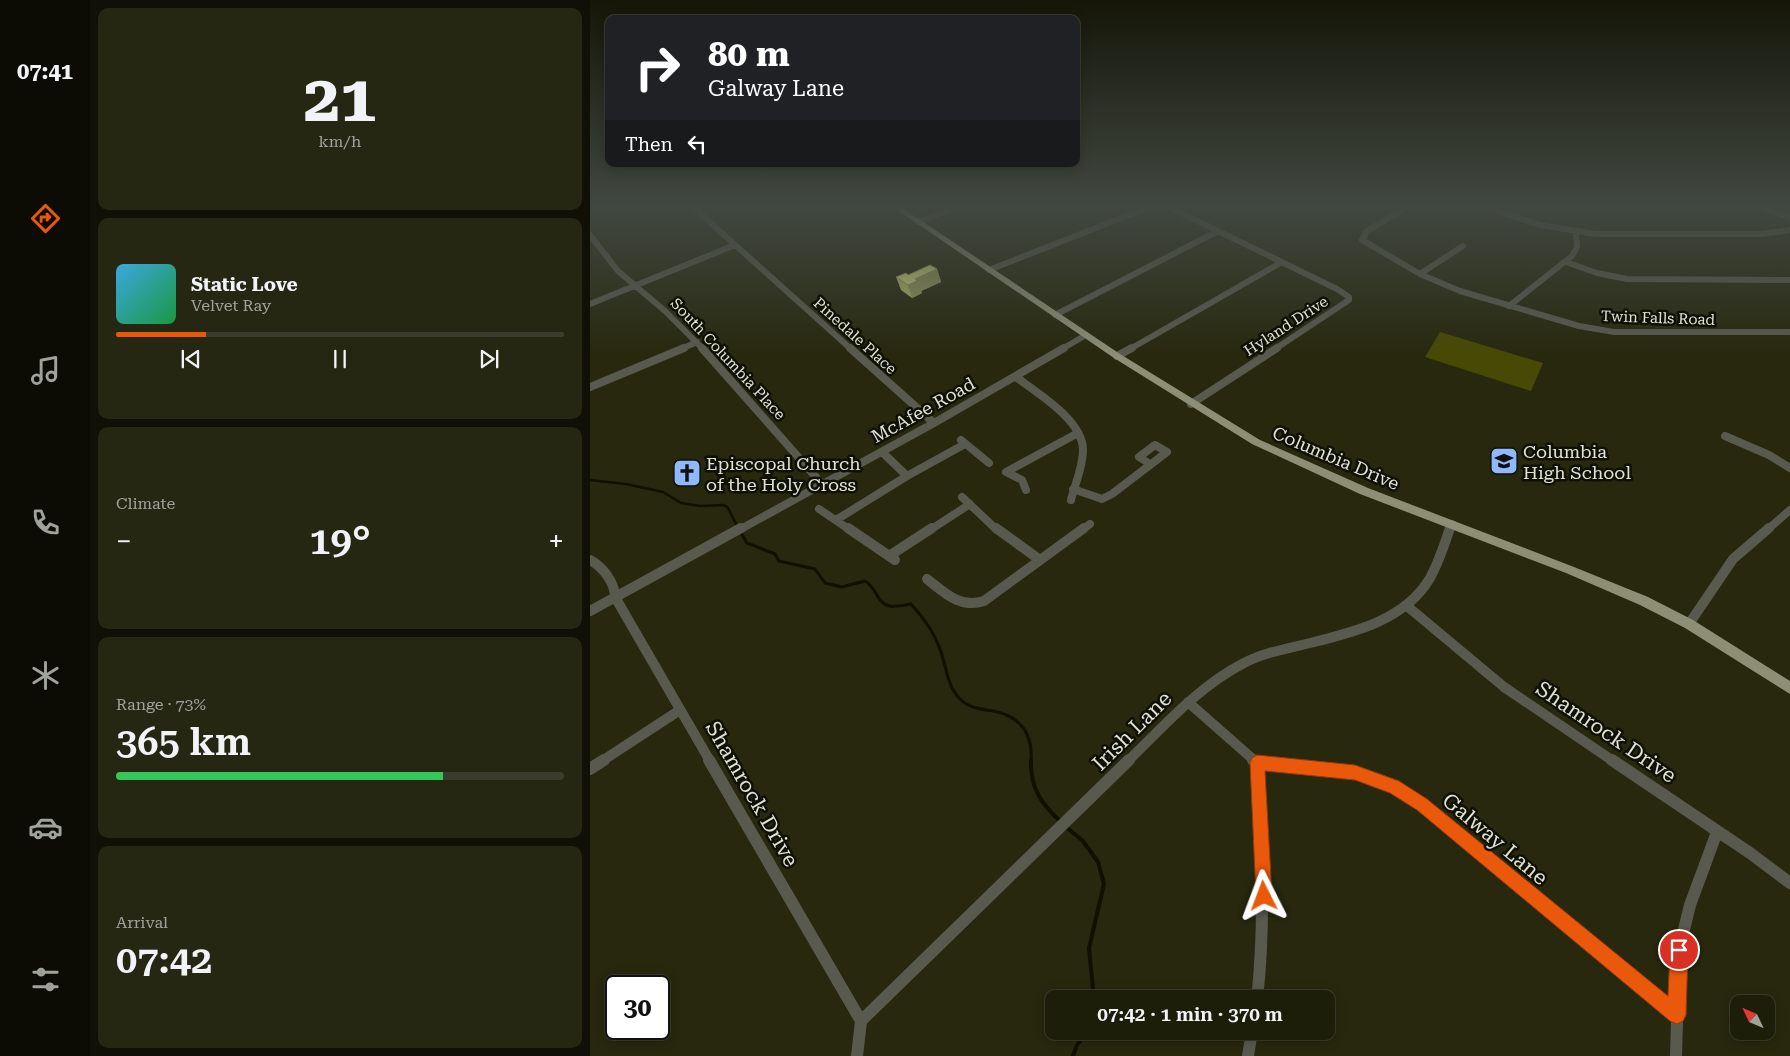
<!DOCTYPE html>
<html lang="en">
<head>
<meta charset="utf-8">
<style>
	body { margin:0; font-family:"Roboto Serif",serif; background:#252713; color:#f1f3f6; height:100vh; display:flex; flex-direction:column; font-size:19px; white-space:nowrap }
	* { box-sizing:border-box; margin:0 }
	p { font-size:16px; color:#a0a29c }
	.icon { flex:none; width:28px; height:28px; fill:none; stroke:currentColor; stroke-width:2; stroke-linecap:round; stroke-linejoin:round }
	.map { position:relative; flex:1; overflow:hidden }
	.drawer { display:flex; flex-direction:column; gap:8px; padding:8px; background:#101006; width:500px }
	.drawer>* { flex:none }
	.hud { position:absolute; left:15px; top:15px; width:475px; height:152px; border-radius:10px; box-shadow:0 2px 12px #0003,0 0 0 1px #3b3c2b; background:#202124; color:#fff; overflow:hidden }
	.needle { width:32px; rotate:314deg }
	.controls { position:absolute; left:1140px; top:995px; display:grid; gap:10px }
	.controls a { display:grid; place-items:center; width:45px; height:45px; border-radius:10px; background:#1d1e0a; box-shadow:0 2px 12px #0003,0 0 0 1px #3b3c2b; font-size:25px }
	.speed { position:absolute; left:15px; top:975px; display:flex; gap:10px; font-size:25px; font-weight:700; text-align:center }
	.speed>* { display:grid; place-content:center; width:65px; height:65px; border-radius:50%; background:#1d1e0a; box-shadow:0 2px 12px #0003,0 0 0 1px #3b3c2b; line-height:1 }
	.speed .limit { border:2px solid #111; border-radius:8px; background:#fff; color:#111 }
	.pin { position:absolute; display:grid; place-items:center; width:42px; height:42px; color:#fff; margin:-21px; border:2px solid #fff; border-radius:50%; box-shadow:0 1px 5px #0007 }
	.me { position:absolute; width:55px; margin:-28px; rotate:357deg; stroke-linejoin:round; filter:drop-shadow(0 0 4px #0008) }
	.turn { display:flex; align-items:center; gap:18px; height:105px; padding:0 20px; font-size:22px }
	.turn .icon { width:65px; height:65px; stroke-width:2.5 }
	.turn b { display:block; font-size:35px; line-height:42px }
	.then { display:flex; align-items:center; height:48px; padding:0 20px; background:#0003; gap:10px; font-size:19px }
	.big { font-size:38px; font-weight:600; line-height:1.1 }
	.drawer .card { flex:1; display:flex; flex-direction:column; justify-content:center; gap:8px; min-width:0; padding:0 18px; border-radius:10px; background:#252713 }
	.drawer .dial { align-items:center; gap:0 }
	.dial b { font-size:65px; line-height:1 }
	.song { display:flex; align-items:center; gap:15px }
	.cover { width:60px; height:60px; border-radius:8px; background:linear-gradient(135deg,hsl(200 70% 55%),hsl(140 70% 35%)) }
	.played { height:5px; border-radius:2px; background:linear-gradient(90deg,#ea580c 20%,#3b3c2b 20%) }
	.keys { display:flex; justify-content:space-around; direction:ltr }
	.heat { display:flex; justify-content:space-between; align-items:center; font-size:28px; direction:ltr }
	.charge { height:8px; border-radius:4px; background:linear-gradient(90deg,#34c759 73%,#3b3c2b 0) }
	.trip { position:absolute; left:455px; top:990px; width:290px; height:50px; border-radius:10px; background:#1d1e0a; box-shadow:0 2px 12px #0003,0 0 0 1px #3b3c2b; font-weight:600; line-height:50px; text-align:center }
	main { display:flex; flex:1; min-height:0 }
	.dock { display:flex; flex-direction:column; width:90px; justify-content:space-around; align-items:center; background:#0c0c04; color:#a0a29c }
	.dock .icon { width:35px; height:35px }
	.dock .active { color:#ea580c }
	.dock b { font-size:22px; color:#f1f3f6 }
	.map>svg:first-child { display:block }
	.green { fill:#484905 }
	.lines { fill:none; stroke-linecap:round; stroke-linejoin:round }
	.stream-far2 { stroke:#101000; stroke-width:2.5 }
	.stream-far1 { stroke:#101000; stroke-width:3 }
	.stream { stroke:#101000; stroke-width:4 }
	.minor-far3 { stroke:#595a4e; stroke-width:6 }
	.minor-far2 { stroke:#595a4e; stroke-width:8 }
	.minor-far1 { stroke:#595a4e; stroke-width:10 }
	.minor { stroke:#595a4e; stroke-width:12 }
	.major { fill:#8c8e76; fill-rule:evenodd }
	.wall { fill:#b7bb6f }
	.shaded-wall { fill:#95995a }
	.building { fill:#d5da81; stroke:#95995a }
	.route { fill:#ea580c; stroke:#983908 }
	.labels { text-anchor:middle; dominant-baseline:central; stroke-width:5; stroke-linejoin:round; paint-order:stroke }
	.far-street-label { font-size:15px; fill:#e0e2d2; stroke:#0f1006 }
	.street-label { font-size:18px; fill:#e0e2d2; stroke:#0f1006 }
	.poi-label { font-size:18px; fill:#e0e2d2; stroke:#0f1006; text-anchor:start }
	.near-street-label { font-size:21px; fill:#e0e2d2; stroke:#0f1006 }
</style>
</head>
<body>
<main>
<nav class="dock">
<b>07:41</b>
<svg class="icon active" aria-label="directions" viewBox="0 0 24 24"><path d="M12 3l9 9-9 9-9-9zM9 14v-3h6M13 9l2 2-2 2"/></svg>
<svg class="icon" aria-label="music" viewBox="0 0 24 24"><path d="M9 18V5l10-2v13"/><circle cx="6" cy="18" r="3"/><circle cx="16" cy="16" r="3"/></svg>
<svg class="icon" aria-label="phone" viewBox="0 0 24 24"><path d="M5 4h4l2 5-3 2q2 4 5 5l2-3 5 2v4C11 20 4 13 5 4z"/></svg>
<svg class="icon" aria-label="climate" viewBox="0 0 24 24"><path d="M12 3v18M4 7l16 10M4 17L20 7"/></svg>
<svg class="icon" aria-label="car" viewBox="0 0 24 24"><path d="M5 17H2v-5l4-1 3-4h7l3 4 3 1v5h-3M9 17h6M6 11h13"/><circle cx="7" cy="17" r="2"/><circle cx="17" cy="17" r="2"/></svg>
<svg class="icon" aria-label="filters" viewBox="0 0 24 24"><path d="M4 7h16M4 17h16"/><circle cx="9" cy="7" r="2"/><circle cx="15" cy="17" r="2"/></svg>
</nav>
<section class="drawer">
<div class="card dial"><b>21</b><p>km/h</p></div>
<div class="card">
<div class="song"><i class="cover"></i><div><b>Static Love</b><p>Velvet Ray</p></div></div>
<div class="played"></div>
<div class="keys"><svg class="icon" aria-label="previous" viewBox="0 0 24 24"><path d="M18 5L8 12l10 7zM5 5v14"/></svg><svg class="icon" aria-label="pause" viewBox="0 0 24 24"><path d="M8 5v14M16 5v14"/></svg><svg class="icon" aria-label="next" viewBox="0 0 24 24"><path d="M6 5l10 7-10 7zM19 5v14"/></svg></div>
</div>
<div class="card"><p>Climate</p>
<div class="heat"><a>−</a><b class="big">19°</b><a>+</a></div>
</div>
<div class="card"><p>Range · 73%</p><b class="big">365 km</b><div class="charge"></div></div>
<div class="card"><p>Arrival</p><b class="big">07:42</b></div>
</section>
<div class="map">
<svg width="1200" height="1056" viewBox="0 0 1200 1056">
	<rect width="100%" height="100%" fill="#27280e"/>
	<!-- green -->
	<path class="green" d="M 850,332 L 953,363 L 941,391 L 835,357 Z"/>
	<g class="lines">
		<!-- stream-far2 -->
		<path class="stream-far2" d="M 0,480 L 36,484 L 73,492 L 91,503 L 110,506 L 134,505 L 138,508 L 147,526"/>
		<!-- stream-far1 -->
		<path class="stream-far1" d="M 150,531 L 157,543 L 185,554 L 189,561 L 225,569 L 235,583 L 252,587 L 275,581 C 287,588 287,604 300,606 C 306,607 315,605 321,604 C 333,617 344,632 350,649 C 356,665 357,685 369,698 C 379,709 392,709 404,711 C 431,717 443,734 441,761"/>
		<!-- stream -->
		<path class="stream" d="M 441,760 C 440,786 450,803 470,821
			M 476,827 L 493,841 L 508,862 L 514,884 L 499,948 L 504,999
			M 483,1056 L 487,1045 L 498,1031"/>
		<!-- minor-far3 -->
		<path class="minor-far3" d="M 103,207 L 261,349
			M 579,207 L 747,289 L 759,297 L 759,300 L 685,349
			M 817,207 L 777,231 L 772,240 L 830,274 L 870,291 L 989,326 L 1024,332 L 1200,332
			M 895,207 L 950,225 L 1006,234 L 1171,234 L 1200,230
			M 1167,207 L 1200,217
			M 328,222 L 366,207
			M 0,235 L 28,271 L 75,311 L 113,349
			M 976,262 L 1007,273 L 1037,279 L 1200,280
			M 399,270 L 559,207
			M 830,274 L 873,246
			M 0,304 L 145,245
			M 919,306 L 982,256 L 987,247 L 986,232
			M 465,315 L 628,231
			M 91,349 L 107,342
			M 472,349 L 496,335
			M 540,349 L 692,262"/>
		<!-- minor-far2 -->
		<path class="minor-far2" d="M 112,348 L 232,484
			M 260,348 L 344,423
			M 527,356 L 542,348
			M 426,377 C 447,393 493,420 493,450 C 493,467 485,484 481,500
			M 0,387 L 94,348
			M 601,404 L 687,348
			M 1135,436 L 1179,455 L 1200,468
			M 371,440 L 399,463
			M 292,452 L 317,476
			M 483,489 L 512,499 L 522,494 L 577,452 L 565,445 L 549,457 L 560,464
			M 436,490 L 432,480 L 416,472 L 488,433
			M 372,497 L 407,530
			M 229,509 L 260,530
			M 246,520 L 317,476 L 375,444
			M 149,530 L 344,423 L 474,348
			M 340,530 L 380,504
			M 492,530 L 500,524
			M 860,530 L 862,524
			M 1177,530 L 1200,510"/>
		<!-- minor-far1 -->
		<path class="minor-far1" d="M 258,528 L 305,560
			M 406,528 L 450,560
			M 299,556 L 342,528
			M 0,560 C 13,567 25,583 25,597 L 120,761
			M 337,579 C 355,593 370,609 394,601 L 494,528
			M 817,606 L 914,687 L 1023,761
			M 0,611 L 151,528
			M 1099,624 L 1143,559 L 1179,528
			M 598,702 L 665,761
			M 12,761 L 90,710
			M 538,761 C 574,726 609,686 654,663 C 673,653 695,649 716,644 C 761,633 815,621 840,578 C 849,562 854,545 860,528"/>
		<!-- minor -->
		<path class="minor" d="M 119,760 L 271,1021 L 267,1056
			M 663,760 L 667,763 C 671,842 676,920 667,999
			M 1022,760 L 1160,853 L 1200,883
			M 667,763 L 765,772 L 804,787 L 832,804 L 1087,1015
			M 0,769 L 14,760
			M 271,1021 L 539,760
			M 658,1056 L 662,1031
			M 1086,1056 L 1089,950 L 1100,905 L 1127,832"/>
		<!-- major -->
		<path class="major" d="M 0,207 L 5,207 L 0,210 Z
			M 303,207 L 311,207 L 530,354 L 670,440 L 778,488 L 984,567 L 1058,597 L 1103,620 L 1200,681 L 1200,694 L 1095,628 L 1050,605 L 976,573 L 770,494 L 662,444 L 524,358 Z"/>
	</g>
	<!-- wall -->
	<path class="wall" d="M 347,269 L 351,282 L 331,291 L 332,293 L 322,298 L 311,290 L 306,277 Z"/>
	<!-- shaded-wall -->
	<path class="shaded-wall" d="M 347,269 L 351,282 L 331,291 L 332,293 L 322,298 L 318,285 L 325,279 Z"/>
	<!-- building -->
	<path class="building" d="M 340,265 L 347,269 L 325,279 L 327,281 L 318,285 L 306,277 L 316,273 L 318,275 Z"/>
	<!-- sky -->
	<linearGradient id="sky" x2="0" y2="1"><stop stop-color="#151608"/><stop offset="0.58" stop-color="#414841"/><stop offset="1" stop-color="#414841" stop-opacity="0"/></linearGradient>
	<rect width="1200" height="355" fill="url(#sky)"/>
	<!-- route -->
	<path class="route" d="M 667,755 L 765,765 L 809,781 L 837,799 L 1078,996 L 1080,950 L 1083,944 L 1089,941 L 1095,944 L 1098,950 L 1096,1015 L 1093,1021 L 1087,1024 L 1080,1021 L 827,810 L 800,793 L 765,780 L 675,771 L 682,896 L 680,902 L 674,904 L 668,902 L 666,896 L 660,763 L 662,758 Z"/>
	<!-- icons -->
	<defs>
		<symbol id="school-square" viewBox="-11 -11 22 22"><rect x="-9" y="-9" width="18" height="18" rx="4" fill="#90b8fd" stroke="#0f1006"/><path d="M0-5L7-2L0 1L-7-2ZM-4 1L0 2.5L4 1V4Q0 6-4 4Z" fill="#111"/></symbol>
		<symbol id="church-square" viewBox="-11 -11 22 22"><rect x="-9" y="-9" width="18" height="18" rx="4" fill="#90b8fd" stroke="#0f1006"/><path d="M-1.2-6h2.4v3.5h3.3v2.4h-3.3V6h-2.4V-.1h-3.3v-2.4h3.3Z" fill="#111"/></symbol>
	</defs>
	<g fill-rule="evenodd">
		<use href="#school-square" x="898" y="445" width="32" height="32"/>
		<use href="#church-square" x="81" y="457" width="32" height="32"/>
	</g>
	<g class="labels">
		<!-- far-street labels -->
		<g class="far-street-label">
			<text transform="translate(1068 318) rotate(2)">Twin Falls Road</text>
			<text transform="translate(696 326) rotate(-33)">Hyland Drive</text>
			<text transform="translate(265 336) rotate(42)">Pinedale Place</text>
			<text transform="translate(138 359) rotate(47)">South Columbia Place</text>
		</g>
		<!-- street labels -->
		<g class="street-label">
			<text transform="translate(333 410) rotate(-29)">McAfee Road</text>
			<text transform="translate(746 458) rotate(23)">Columbia Drive</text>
		</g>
		<!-- poi labels -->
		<g class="poi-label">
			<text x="933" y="451">Columbia<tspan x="933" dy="21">High School</tspan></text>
			<text x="116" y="463">Episcopal Church<tspan x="116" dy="21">of the Holy Cross</tspan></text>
		</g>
		<!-- near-street labels -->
		<g class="near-street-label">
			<text transform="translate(542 731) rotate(-45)">Irish Lane</text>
			<text transform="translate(1016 732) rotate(34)">Shamrock Drive</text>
			<text transform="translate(162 794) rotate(60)">Shamrock Drive</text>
			<text transform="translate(905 839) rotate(40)">Galway Lane</text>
		</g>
	</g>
</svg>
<div class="controls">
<a><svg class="needle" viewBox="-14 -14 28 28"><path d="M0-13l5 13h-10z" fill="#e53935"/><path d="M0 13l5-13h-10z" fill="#a0a29c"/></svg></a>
</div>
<div class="speed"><div class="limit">30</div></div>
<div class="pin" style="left:1089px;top:950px;background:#d93025"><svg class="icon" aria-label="arrive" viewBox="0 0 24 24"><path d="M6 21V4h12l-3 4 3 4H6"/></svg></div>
<svg class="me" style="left:674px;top:896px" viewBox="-20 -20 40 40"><path d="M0-17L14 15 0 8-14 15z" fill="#ea580c" stroke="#fff" stroke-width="4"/></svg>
<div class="trip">07:42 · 1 min · 370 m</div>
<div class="hud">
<div class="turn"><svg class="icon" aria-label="right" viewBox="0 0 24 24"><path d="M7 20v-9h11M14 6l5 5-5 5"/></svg><div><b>80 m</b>Galway Lane</div></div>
<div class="then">Then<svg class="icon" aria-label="left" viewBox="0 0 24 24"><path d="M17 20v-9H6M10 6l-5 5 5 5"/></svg></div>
</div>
</div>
</main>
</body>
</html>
